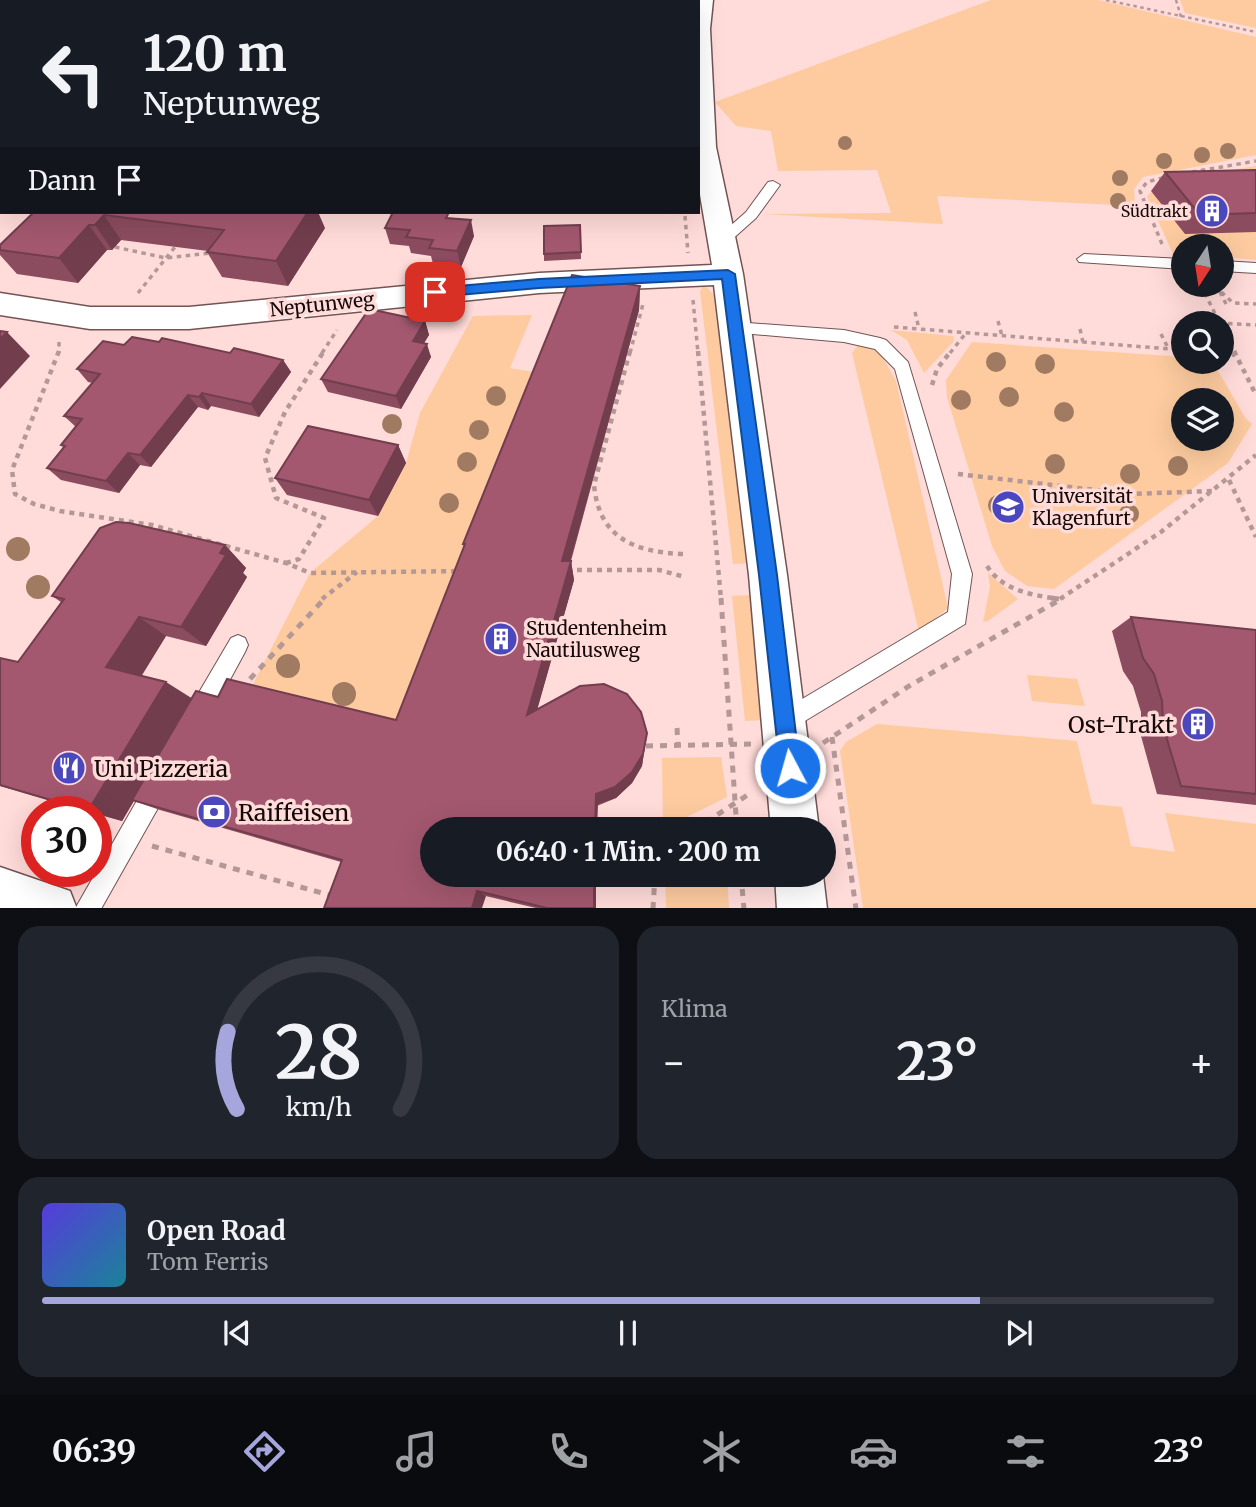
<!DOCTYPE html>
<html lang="de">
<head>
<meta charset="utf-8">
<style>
	body { margin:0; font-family:Merriweather,serif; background:#20242c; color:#f1f3f6; height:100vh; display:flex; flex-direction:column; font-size:26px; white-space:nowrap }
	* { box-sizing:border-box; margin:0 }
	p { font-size:23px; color:#9ea1a6 }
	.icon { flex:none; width:38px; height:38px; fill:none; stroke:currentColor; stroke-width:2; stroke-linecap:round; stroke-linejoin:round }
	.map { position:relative; height:908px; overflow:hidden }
	.drawer { display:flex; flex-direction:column; gap:18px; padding:18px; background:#0d0f14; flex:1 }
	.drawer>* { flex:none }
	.top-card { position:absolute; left:0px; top:0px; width:700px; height:214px; box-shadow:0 7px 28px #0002; background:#171b24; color:#f1f3f6; overflow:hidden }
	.needle { width:46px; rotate:192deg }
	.fabs { position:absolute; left:1171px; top:234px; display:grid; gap:14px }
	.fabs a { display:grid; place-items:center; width:63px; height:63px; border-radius:50%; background:#171b24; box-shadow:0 7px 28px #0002; font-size:35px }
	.speed { position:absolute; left:21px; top:796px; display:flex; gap:14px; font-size:35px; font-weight:700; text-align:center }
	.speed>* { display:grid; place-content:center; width:91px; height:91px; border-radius:50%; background:#171b24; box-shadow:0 7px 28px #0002; line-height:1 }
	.speed .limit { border:10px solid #d22; background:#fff; color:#111 }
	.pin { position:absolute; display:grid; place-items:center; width:60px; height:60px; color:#fff; margin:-30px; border-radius:14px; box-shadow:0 4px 10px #0006 }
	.me { position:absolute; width:77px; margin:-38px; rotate:354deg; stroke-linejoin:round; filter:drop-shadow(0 0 5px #0008) }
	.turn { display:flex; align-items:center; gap:24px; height:147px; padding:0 28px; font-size:32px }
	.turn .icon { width:91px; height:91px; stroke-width:2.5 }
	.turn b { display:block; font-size:49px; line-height:60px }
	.then { display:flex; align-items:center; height:66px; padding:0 28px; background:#0003; gap:14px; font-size:26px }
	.big { font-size:52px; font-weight:700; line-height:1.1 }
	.drawer .tile { flex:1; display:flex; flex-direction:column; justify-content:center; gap:10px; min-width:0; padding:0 24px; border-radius:21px; background:#20242c }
	.drawer .dial { align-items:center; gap:0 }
	.dial svg { height:182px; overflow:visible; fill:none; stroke:#363941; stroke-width:7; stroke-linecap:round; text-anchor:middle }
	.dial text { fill:#f1f3f6; stroke:none }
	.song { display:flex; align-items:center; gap:21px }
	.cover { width:84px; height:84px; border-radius:10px; background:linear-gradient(135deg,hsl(250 70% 55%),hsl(190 70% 35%)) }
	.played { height:7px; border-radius:4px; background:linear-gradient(90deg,#a6a6dd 80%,#363941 80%) }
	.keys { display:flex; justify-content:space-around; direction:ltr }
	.heat { display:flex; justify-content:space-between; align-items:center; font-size:38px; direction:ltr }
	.drawer .tiles { flex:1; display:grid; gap:18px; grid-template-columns:1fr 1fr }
	.tile:last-child { grid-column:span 2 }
	.trip { position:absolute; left:420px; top:817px; width:416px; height:70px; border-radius:35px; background:#171b24; box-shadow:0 7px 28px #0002; font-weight:700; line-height:70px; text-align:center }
	.tabs { display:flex; height:112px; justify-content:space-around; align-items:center; background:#090b0e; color:#9ea1a6 }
	.tabs .icon { width:49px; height:49px }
	.tabs .selected { color:#a6a6dd }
	.tabs b { font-size:32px; color:#f1f3f6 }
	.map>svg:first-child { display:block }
	.green { fill:#fdcb9f; fill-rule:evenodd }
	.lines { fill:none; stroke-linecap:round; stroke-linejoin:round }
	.service-casing { stroke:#725453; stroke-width:2 }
	.minor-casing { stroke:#725453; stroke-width:3 }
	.path-far3 { stroke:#b49897; stroke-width:2.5; stroke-dasharray:3.5 3.5; stroke-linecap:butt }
	.path-far2 { stroke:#b49897; stroke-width:3.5; stroke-dasharray:4.5 4.5; stroke-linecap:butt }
	.path-far1 { stroke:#b49897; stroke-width:4.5; stroke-dasharray:5 5; stroke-linecap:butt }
	.path { stroke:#b49897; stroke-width:5; stroke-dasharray:7 7; stroke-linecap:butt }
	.service { fill:#fff; fill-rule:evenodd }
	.minor { fill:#fff; fill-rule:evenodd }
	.tree { fill:#a07b62 }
	.wall { fill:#8c4c5f }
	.shaded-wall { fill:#723e4e }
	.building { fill:#a3586f; stroke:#723e4e; stroke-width:2 }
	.route { fill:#1a73e8; stroke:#114b97; stroke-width:2 }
	.labels { text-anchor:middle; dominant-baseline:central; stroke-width:7; stroke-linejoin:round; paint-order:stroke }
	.far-poi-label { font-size:16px; fill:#150a09; stroke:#ffdbd9; text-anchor:end }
	.street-label { font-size:19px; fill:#150a09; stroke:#ffdbd9 }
	.poi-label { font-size:19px; fill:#150a09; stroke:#ffdbd9; text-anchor:start }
	.near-poi-label { font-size:23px; fill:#150a09; stroke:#ffdbd9; text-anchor:start }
</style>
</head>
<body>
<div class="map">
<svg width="1256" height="909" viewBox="0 0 1256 909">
	<rect width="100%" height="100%" fill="#ffdbd9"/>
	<!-- green -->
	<path class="green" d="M 991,0 L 1098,0 L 1256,37 L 1256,155 L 1143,177 L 1134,189 L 1135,206 L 937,196 L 943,224 L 762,214 L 891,213 L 877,170 L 778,171 L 771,131 L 736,126 L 715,102 Z
		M 1180,0 L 1256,0 L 1256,28 L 1185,13 Z
		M 1256,166 L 1256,260 L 1222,257 L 1222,247 L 1183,247 L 1183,254 L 1173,254 L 1147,196 L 1163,182 Z
		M 704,285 L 714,295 L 751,563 L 733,564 L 700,291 Z
		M 532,315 L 510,368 L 545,374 L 408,733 L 248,694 L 310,573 L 378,516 L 406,463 L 420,413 L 473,316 Z
		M 891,330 L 953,336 L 954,341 L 924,373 L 907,340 Z
		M 972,342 L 1183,357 L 1183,362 L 1213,362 L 1246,419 L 1252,424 L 1228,463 L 1054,589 L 1027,586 L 1005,571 L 992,546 L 947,397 L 946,380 ZM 1183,401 L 1222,401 L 1222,439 L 1183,439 Z
		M 858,345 L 878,349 L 896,381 L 948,608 L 919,632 L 852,353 Z
		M 988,573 L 1018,599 L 988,621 L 983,622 L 990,587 Z
		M 751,595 L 765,720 L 745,721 L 732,596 Z
		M 1027,675 L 1077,679 L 1085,706 L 1032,701 Z
		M 877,724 L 1077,741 L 1092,804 L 1122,807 L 1131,846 L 1175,852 L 1165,813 L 1256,824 L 1256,908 L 863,908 L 840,751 L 846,742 Z
		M 721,757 L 727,797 L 663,829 L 662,758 Z
		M 665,875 L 727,875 L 729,908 L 666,908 Z"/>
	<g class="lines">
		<defs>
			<path id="service" d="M 773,181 L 780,185 L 756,218 L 728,243 L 718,243 L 718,237 L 746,212 L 768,182 Z
				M 1084,254 L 1183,259 L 1183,269 L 1079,262 L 1077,259 Z
				M 1222,261 L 1256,263 L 1256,273 L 1222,271 Z
				M 735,322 L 844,330 L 880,338 L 886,340 L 908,362 L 972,574 L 965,624 L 785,733 L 777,730 L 774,722 L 777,714 L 948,612 L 952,574 L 895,369 L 875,349 L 844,342 L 730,332 L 727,328 Z
				M 238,635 L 245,638 L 248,645 L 245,652 L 207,722 L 199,725 L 191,722 L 188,714 L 191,706 L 231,638 Z
				M 159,773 L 167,776 L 170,784 L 167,792 L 101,909 L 75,909 L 151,776 Z"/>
			<path id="minor" d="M 693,0 L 713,0 L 710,29 L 716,147 L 743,274 L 787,575 L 819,830 L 771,830 L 749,575 L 714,285 L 539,293 L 189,329 L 90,329 L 0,315 L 0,293 L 90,307 L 189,307 L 539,273 L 712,265 L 698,183 L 698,2 Z
				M 0,867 L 70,891 L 77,909 L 0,909 Z
				M 775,875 L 823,875 L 827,909 L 777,909 Z"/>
		</defs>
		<!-- service casing -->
		<use href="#service" class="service-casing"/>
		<!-- minor casing -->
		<use href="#minor" class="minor-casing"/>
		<!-- path-far3 -->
		<path class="path-far3" d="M 1106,0 L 1256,32
			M 1176,0 L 1181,17"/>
		<!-- path-far2 -->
		<path class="path-far2" d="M 1192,172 L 1256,161
			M 685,216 L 688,253
			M 1162,244 L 1140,191 L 1147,182 L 1166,177
			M 115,247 L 166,258 L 211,253
			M 1201,285 L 1220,324
			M 1220,288 L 1217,288 L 1233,303 L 1256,304
			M 1220,292 L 1227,306
			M 138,293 L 175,247
			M 693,300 L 698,353
			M 915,312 L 919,329
			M 998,321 L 1002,336
			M 1219,323 L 1256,325
			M 894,327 L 1183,350
			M 1222,327 L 1235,353
			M 1080,329 L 1083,342
			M 1161,334 L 1168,348
			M 59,342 L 59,353
			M 322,353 L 337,330
			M 630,353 L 643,304
			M 950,353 L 966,333"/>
		<!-- path-far1 -->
		<path class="path-far1" d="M 59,351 L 12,470 L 15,494 L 34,504 L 60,511 L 152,525 L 286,563 L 310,573 L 461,571
			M 630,351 L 594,485 C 599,538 634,552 683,554
			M 698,351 L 721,599
			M 1234,351 L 1256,395
			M 1222,353 L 1235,355
			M 932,385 L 937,369 L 951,351
			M 958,474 L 1130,494 L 1214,491
			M 1229,480 L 1256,537
			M 286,563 L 299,559 L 324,518 L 276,498 L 265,458 L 285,412 L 324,351
			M 987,566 C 1003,591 1032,595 1059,599
			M 567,570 L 659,570 L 685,577
			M 322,599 L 357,572
			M 1060,599 L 1161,532 L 1256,455"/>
		<!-- path -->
		<path class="path" d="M 721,598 L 737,830
			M 1051,598 L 1059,599
			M 250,679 L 325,598
			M 677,728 L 678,746
			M 832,737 L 856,909
			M 823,743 L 909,686 L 1063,598
			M 646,746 L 751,744
			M 694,830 L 752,792
			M 152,846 L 333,896
			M 741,875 L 744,909
			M 653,909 L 655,875"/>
		<!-- service -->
		<use href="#service" class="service"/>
		<!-- minor -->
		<use href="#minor" class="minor"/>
	</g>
	<!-- trees -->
	<g class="tree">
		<circle cx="845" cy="143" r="7"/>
		<circle cx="1228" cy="151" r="8"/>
		<circle cx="1202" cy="155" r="8"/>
		<circle cx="1164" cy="161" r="8"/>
		<circle cx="1120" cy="178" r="8"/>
		<circle cx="1118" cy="201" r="8"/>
		<circle cx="996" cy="362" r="10"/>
		<circle cx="1045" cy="364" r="10"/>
		<circle cx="496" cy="396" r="10"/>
		<circle cx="1009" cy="397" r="10"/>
		<circle cx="961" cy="400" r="10"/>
		<circle cx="1064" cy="412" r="10"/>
		<circle cx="392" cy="424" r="10"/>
		<circle cx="479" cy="430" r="10"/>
		<circle cx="467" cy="462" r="10"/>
		<circle cx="1055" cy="464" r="10"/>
		<circle cx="1178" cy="466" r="10"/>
		<circle cx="1130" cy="474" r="10"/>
		<circle cx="449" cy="503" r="10"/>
		<circle cx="998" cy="505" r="10"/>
		<circle cx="1129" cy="514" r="10"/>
		<circle cx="18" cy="549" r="12"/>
		<circle cx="38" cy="587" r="12"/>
		<circle cx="288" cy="666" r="12"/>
		<circle cx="344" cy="694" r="12"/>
	</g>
	<!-- wall -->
	<path class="wall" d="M 13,0 L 310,0 L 308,2 L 12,2 Z
		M 0,36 L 2,36 L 2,94 L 0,94 Z
		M 1256,170 L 1256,232 L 1185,234 L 1151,191 L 1165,172 Z
		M 34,212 L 325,228 L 288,286 L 222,277 L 207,252 L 208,251 L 121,240 L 112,250 L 107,250 L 78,283 L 17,274 L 0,255 L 0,245 Z
		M 451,218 L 474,236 L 461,267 L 433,264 L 431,256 L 411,253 L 409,246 L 390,244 L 385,228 Z
		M 580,225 L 581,259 L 544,261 L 544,254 Z
		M 640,286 L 639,310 L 571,561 L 574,580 L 537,709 L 647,733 L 642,766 L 632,783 L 616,798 L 432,875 L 596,875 L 596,908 L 536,908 L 341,862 L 160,810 L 134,801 L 122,821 L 96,814 L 96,812 L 90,812 L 0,786 L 18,662 L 61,602 L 52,596 L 225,545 L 246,568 L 243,573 L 247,577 L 206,646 L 166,636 L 141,676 L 192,699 L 218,697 L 396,720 L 464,547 L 463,544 Z
		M 425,321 L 429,335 L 424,343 L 431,357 L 401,409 L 328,392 L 321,379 Z
		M 159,342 L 230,353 L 283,360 L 291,372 L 259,417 L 211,406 L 208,410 L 198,407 L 151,467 L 140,465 L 119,493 L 61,480 L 47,468 L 64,448 L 61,445 L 76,427 L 64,416 L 93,383 L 88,382 L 77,369 L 124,345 Z
		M 398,445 L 406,463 L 378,516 L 287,495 L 275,478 Z
		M 1131,617 L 1256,630 L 1256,805 L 1157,794 L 1141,736 L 1141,712 L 1133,686 L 1123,671 L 1112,631 Z"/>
	<!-- shaded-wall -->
	<path class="shaded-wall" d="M 267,0 L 310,0 L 308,2 L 265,2 Z
		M 0,154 L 2,156 L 2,187 L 0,189 Z
		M 308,212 L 318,212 L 325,228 L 288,286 L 276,261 Z
		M 104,215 L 121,240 L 112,250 L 95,225 Z
		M 471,220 L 474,236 L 461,267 L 457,251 Z
		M 89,225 L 107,250 L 78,283 L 59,258 Z
		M 640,286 L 639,310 L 565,580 L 562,561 Z
		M 425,321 L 429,335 L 417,354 L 413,341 Z
		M 7,332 L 30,356 L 0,389 L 0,339 Z
		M 427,344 L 431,357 L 401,409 L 396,396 Z
		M 283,360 L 291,372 L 259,417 L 251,404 Z
		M 202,393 L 211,406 L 208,410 L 199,397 Z
		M 188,395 L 198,407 L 151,467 L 140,455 Z
		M 398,445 L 406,463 L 378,516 L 369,500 Z
		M 128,453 L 140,465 L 119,493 L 106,481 Z
		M 225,545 L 246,568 L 243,573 L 247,577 L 206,646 L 181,627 Z
		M 571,561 L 574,580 L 532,728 L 527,715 Z
		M 139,617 L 166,636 L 136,685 L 106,667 Z
		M 166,682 L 193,699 L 122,821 L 96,813 L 96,812 L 88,811 Z
		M 647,733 L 642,766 L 632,783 L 616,798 L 598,804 L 597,830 L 595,830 L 596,794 Z
		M 594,875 L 596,875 L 596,908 L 594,908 Z
		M 477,891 L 486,896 L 482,908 L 472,908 Z"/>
	<!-- building -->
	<path class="building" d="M 13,0 L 112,0 L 78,2 L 12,2 Z
		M 245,0 L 267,0 L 265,2 Z
		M 0,36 L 2,36 L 2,64 L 0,64 Z
		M 1256,170 L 1256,213 L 1200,215 L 1165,172 Z
		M 34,212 L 308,212 L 276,261 L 207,252 L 224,230 L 104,215 L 95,225 L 89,225 L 59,258 L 0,250 L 0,245 Z
		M 393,212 L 449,212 L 446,218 L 471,220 L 457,251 L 429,248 L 433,240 L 406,237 L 410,230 L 385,228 Z
		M 580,225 L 581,252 L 544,254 L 544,226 Z
		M 572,275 L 640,286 L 562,561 L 571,561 L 527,715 L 580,686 L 604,684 L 627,694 L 641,712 L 647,733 L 643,754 L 632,772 L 615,787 L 596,794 L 595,830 L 432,830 L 432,875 L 594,875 L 594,908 L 547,908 L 477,891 L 472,908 L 324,908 L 342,860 L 132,800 L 196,691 L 218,697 L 227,679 L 396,720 L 465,544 L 463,544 Z
		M 369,309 L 425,321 L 413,341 L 427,344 L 396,396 L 321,379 Z
		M 0,331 L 7,332 L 0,339 Z
		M 132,337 L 159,342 L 162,338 L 230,353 L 234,348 L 283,360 L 251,404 L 202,393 L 199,397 L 188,395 L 140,455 L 128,453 L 106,481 L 47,468 L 65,446 L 61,445 L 82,419 L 64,416 L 100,374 L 77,369 L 103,341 L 124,345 Z
		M 308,426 L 398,445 L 369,500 L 275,478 Z
		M 116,522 L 129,523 L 225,545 L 220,553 L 226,555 L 181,627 L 139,617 L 106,667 L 166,682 L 88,811 L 0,785 L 0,658 L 18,662 L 64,599 L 52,596 L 100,528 Z
		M 1131,617 L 1256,630 L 1256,794 L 1181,786 L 1163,726 L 1162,701 L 1154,674 L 1143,658 Z"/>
	<!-- route -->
	<path class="route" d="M 728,270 L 735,274 L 777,575 L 800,768 L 797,775 L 790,778 L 783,775 L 780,768 L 759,575 L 722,279 L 539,288 L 435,297 L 428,292 L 435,288 L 539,279 Z"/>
	<!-- icons -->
	<defs>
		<symbol id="building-disc" viewBox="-11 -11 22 22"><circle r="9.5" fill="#4b48be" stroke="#ffdbd9"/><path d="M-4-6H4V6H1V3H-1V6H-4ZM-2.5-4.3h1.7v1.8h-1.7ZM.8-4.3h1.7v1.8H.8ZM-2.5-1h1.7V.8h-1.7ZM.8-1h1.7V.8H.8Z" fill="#fff"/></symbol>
		<symbol id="university-disc" viewBox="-11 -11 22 22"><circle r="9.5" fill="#4b48be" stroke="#ffdbd9"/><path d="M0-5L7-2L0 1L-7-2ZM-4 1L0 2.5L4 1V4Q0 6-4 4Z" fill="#fff"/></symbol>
		<symbol id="restaurant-disc" viewBox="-11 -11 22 22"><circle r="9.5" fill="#4b48be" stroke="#ffdbd9"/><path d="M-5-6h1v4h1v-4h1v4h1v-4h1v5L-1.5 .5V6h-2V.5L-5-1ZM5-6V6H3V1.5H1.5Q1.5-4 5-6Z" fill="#fff"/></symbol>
		<symbol id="bank-disc" viewBox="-11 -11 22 22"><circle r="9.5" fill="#4b48be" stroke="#ffdbd9"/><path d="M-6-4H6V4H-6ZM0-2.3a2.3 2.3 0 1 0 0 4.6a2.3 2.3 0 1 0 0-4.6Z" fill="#fff"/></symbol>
	</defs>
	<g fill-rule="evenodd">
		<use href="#building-disc" x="1193" y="192" width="38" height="38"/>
		<use href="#university-disc" x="989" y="488" width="38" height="38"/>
		<use href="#building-disc" x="482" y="620" width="38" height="38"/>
		<use href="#building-disc" x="1179" y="705" width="38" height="38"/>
		<use href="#restaurant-disc" x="50" y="749" width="38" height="38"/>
		<use href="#bank-disc" x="195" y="793" width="38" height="38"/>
	</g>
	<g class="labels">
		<!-- far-poi labels -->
		<g class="far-poi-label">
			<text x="1188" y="211">Südtrakt</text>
		</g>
		<!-- street labels -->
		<g class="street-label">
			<text transform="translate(322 304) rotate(-6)">Neptunweg</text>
		</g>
		<!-- poi labels -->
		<g class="poi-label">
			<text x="1032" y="496">Universität<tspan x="1032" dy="22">Klagenfurt</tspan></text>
			<text x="526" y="628">Studentenheim<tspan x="526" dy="22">Nautilusweg</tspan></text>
		</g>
		<!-- near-poi labels -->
		<g class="near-poi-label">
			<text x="1174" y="724" text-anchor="end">Ost-Trakt</text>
			<text x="94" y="768">Uni Pizzeria</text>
			<text x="238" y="812">Raiffeisen</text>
		</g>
	</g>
</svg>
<div class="fabs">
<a><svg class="needle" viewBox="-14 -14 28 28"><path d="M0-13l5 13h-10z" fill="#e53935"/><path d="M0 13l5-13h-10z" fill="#9ea1a6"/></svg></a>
<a><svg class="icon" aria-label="search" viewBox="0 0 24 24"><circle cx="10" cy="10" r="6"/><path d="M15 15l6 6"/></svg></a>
<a><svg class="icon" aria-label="layers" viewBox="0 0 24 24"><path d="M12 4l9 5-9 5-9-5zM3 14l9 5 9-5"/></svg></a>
</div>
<div class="speed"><div class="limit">30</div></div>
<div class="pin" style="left:435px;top:292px;background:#d93025"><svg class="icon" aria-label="arrive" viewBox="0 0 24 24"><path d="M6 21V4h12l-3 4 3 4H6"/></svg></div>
<svg class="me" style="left:790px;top:768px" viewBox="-20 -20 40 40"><circle r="17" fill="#1a73e8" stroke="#fff" stroke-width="3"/><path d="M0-11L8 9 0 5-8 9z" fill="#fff"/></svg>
<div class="trip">06:40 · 1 Min. · 200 m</div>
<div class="top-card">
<div class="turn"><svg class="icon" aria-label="left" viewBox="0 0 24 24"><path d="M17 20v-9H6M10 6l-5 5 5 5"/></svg><div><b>120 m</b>Neptunweg</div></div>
<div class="then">Dann<svg class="icon" aria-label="arrive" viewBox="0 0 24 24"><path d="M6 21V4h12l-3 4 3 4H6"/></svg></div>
</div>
</div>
<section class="drawer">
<div class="tiles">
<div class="tile dial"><svg viewBox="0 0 100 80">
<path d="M14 69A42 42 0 1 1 86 69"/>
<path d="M14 69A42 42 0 0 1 10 35" stroke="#a6a6dd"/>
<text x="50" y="56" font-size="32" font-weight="700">28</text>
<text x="50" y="72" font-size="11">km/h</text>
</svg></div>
<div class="tile"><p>Klima</p>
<div class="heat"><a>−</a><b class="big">23°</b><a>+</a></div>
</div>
<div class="tile">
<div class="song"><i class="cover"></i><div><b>Open Road</b><p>Tom Ferris</p></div></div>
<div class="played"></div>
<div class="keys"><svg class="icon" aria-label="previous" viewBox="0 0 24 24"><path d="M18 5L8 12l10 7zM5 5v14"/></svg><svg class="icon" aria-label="pause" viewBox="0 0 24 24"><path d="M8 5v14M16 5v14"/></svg><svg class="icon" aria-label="next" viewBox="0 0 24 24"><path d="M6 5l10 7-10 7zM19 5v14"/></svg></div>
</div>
</div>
</section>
<nav class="tabs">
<b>06:39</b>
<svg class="icon selected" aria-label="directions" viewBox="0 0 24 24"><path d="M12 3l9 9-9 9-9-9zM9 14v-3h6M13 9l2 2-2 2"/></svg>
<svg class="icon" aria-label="music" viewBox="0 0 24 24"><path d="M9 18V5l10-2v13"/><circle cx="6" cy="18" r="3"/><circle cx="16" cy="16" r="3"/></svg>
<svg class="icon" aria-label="phone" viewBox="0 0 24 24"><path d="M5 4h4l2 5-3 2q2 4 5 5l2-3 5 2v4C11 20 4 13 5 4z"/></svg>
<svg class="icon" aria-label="climate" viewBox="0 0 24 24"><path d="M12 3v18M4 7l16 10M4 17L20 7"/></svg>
<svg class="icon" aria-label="car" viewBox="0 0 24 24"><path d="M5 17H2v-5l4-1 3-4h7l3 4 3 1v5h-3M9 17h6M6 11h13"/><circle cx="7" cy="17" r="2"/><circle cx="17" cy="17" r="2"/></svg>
<svg class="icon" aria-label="filters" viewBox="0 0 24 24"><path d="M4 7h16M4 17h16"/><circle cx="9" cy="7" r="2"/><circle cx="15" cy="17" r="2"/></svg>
<b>23°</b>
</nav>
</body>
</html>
